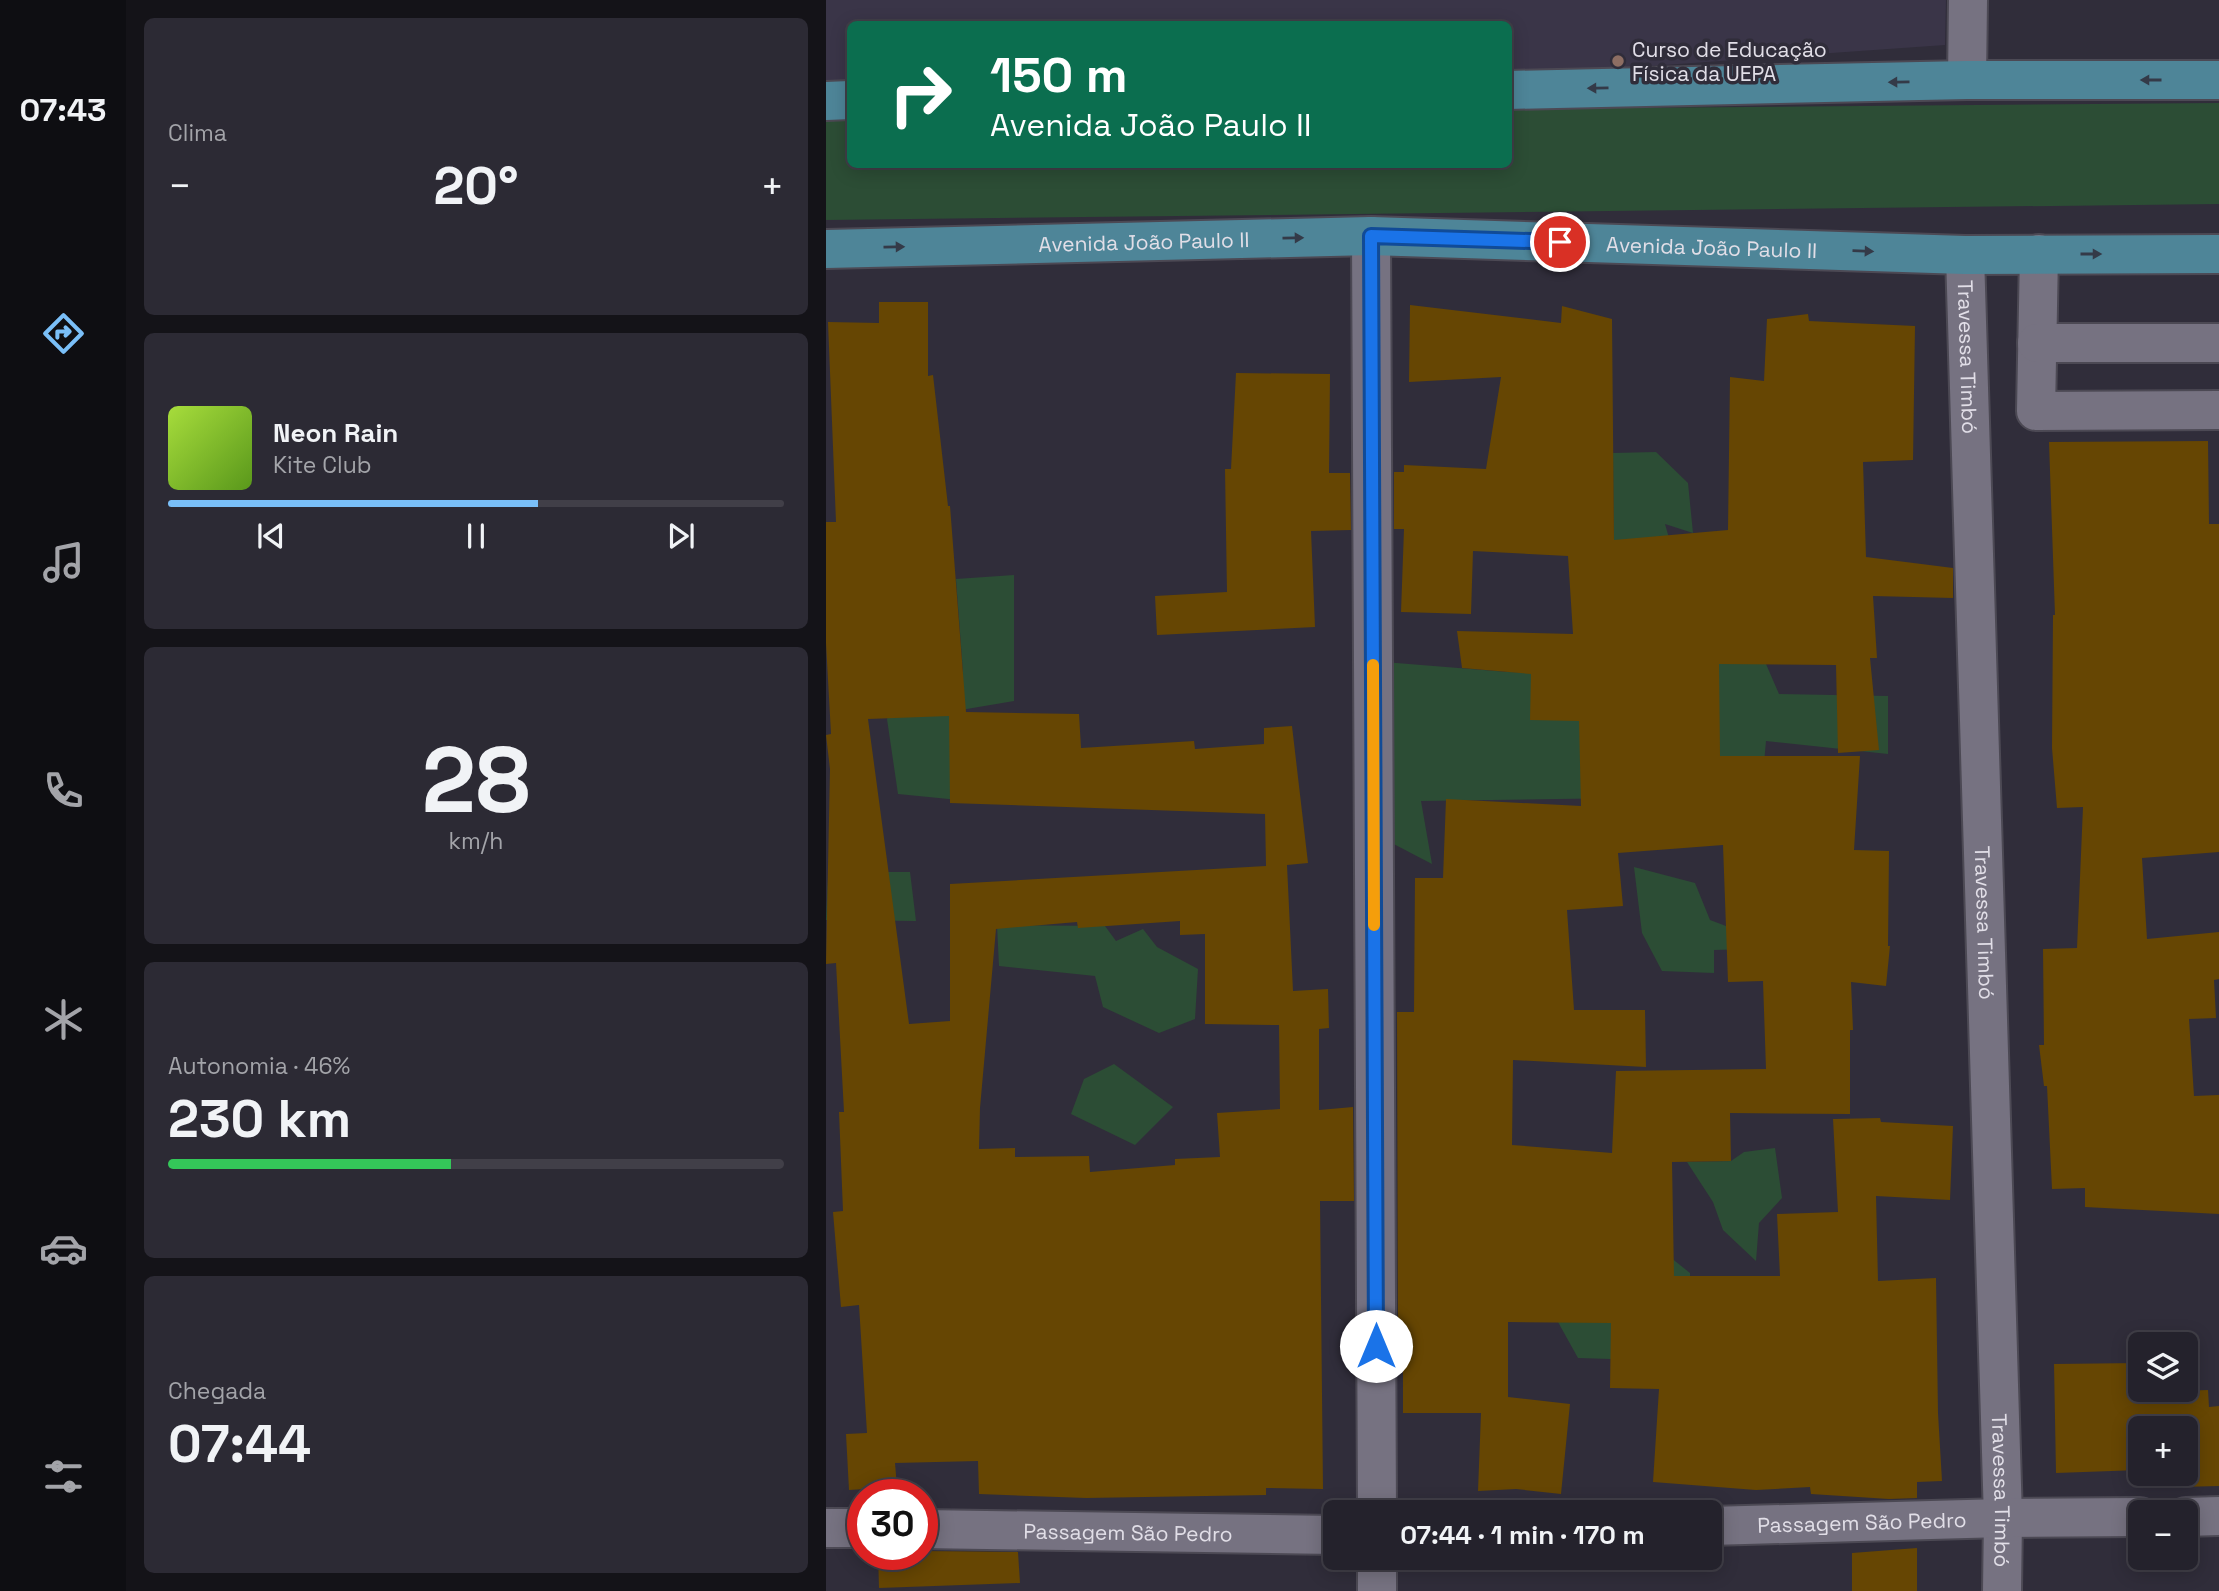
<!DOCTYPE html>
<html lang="pt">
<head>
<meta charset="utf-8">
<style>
	body { margin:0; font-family:"Space Grotesk",sans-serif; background:#2c2a34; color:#f1f3f6; height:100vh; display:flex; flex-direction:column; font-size:26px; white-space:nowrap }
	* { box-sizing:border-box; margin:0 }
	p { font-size:23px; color:#a3a4a9 }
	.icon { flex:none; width:38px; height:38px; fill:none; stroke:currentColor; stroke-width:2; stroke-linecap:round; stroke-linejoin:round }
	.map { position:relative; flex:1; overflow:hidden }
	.side { display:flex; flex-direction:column; gap:18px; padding:18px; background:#141318; width:700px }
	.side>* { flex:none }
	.top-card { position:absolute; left:21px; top:21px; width:665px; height:147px; border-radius:10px; box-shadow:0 4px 18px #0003,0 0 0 2px #413f48; background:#0b6e4f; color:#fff; overflow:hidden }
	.fabs { position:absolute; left:1302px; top:1332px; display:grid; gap:14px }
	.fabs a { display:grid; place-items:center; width:70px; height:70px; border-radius:10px; background:#24222c; box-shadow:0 4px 18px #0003,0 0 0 2px #413f48; font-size:35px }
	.speed { position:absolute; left:21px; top:1479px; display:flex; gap:14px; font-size:35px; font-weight:700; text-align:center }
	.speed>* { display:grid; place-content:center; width:91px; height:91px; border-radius:50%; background:#24222c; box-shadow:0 4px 18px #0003,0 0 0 2px #413f48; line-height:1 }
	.speed .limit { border:10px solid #d22; background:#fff; color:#111 }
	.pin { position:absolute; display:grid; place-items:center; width:60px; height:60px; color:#fff; margin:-30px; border:4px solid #fff; border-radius:50%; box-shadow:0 2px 7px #0007 }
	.me { position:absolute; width:77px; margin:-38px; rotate:0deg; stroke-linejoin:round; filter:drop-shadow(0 0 5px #0008) }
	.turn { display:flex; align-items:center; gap:24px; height:147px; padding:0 28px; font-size:32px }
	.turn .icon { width:91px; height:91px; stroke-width:2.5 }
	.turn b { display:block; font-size:49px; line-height:60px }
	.big { font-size:52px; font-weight:800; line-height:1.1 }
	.side .widget { flex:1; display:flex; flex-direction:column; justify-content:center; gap:10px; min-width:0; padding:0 24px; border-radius:10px; background:#2c2a34 }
	.side .dial { align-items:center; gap:0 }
	.dial b { font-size:91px; line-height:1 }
	.song { display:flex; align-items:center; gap:21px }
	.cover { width:84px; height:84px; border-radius:10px; background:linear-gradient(135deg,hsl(80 70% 55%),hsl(90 70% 35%)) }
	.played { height:7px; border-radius:4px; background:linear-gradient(90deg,#7abff8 60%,#413f48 60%) }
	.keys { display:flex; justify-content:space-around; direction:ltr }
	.heat { display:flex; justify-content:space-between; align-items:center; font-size:38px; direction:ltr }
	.charge { height:10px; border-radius:5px; background:linear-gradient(90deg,#34c759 46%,#413f48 0) }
	.trip { position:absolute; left:497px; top:1500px; width:399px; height:70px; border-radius:10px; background:#24222c; box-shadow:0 4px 18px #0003,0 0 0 2px #413f48; font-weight:800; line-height:70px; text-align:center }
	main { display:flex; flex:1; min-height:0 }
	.tabs { display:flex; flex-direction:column; width:126px; justify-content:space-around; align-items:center; background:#0e0e12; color:#a3a4a9 }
	.tabs .icon { width:49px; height:49px }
	.tabs .on { color:#7abff8 }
	.tabs b { font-size:32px; color:#f1f3f6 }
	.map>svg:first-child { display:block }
	.built { fill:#3a3548 }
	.green { fill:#2c4d35 }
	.building { fill:#664603; fill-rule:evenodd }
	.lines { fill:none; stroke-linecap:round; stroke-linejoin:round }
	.minor-casing { stroke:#4c4954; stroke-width:42 }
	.major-casing { stroke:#4c4954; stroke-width:42 }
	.minor { stroke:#767281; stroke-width:38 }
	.major { stroke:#4e8598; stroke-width:38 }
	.oneway { fill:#343a48 }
	.route-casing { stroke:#114b97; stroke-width:18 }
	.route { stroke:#1a73e8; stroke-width:12 }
	.slow { stroke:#f59e0b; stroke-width:12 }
	.education-dot { fill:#8d6e63; stroke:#302d3a; stroke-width:2.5 }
	.labels { text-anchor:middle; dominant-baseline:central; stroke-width:7; stroke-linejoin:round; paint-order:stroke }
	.poi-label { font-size:21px; fill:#e1dee7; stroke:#302d3a; text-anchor:start }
	.street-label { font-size:21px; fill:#e1dee7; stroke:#302d3a }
</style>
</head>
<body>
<main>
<nav class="tabs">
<b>07:43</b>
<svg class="icon on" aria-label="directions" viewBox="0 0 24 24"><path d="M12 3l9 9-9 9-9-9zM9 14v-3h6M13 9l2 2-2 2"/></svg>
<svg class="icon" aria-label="music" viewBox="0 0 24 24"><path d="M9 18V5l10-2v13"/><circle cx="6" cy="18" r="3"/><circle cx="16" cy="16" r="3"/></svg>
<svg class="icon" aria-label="phone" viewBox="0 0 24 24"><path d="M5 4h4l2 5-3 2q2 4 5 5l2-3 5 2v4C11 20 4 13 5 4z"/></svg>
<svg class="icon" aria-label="climate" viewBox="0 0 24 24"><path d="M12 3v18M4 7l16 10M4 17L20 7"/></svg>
<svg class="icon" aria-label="car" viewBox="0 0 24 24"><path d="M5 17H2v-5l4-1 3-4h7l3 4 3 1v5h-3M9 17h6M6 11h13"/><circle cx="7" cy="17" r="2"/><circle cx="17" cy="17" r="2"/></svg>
<svg class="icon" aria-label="filters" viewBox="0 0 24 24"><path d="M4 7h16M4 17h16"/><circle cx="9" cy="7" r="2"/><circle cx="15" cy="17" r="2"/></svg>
</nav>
<section class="side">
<div class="widget"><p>Clima</p>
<div class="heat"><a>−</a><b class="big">20°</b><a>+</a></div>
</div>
<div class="widget">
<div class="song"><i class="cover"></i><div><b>Neon Rain</b><p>Kite Club</p></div></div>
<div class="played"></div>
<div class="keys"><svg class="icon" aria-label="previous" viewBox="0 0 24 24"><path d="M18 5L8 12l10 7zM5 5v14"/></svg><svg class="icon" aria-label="pause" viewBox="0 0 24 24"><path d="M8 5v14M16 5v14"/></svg><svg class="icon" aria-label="next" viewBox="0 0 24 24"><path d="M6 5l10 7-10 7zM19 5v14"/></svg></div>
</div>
<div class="widget dial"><b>28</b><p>km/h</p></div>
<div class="widget"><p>Autonomia · 46%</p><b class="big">230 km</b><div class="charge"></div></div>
<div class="widget"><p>Chegada</p><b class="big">07:44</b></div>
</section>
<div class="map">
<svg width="1393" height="1591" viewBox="0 0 1393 1591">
	<rect width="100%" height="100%" fill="#302d3a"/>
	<!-- built -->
	<path class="built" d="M 0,0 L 1120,0 L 1119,45 L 683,76 L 682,24 L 24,24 L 24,100 L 0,101 Z"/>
	<!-- green -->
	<path class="green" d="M 1393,103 L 1393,204 L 0,220 L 0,115 L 24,115 L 24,164 L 682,164 L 683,109 Z
		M 830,452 L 862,483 L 867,533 L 839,524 L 851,566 L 788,551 L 787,453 Z
		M 188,575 L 188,701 L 123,712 L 133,800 L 72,794 L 61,719 L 78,677 L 137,672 L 130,579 Z
		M 558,662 L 682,672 L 821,675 L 841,663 L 940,664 L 953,694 L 1062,696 L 1062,754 L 940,741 L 935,796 L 595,801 L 606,864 L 560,840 Z
		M 3,855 L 51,872 L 84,872 L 90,921 L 0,920 Z
		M 808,867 L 869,883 L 884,920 L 900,926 L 953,926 L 955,948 L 888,950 L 888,973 L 836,971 L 816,933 Z
		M 171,925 L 279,926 L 290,941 L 317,929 L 331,947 L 372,969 L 369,1019 L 333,1033 L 277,1007 L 269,976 L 173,966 Z
		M 288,1064 L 347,1107 L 309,1145 L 245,1114 L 258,1079 Z
		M 949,1148 L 956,1198 L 933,1223 L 930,1261 L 897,1230 L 887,1202 L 861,1162 L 905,1161 L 918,1152 Z
		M 834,1249 L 864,1273 L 865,1307 L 785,1359 L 752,1358 L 732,1322 Z"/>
	<!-- building -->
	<path class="building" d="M 53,302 L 102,302 L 102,376 L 107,375 L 122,506 L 124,506 L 140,712 L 253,714 L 255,748 L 368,741 L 369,749 L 438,744 L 438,728 L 466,726 L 482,863 L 461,865 L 467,991 L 502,989 L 503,1028 L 493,1029 L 493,1110 L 527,1107 L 528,1201 L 494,1201 L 497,1489 L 440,1488 L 440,1495 L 260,1498 L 153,1494 L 152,1461 L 69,1463 L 71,1487 L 23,1490 L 20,1434 L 41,1433 L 33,1305 L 15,1307 L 7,1212 L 17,1211 L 13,1112 L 18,1112 L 10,963 L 0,964 L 4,769 L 0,735 L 5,734 L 0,643 L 0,522 L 10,522 L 2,322 L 53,323 ZM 123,716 L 124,803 L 439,814 L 440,866 L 124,884 L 124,1021 L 83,1024 L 42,719 ZM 354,921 L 354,935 L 379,934 L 379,1024 L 453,1025 L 454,1109 L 391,1113 L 394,1157 L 349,1159 L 349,1165 L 264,1172 L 263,1156 L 189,1157 L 189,1148 L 153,1149 L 154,1108 L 170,929 L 251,922 L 252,928 Z
		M 584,305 L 735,323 L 736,306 L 786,319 L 788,540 L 902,530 L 904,377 L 938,381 L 941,319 L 982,314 L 983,321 L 1089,326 L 1087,460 L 1037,462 L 1040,557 L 1127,568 L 1127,598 L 1047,596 L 1051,658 L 1044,658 L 1053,750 L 1012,753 L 1010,665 L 893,664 L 894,756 L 1034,756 L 1028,850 L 1063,851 L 1062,946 L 1064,946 L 1060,986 L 1025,982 L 1027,1030 L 1024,1030 L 1024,1114 L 904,1113 L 905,1161 L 846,1162 L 848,1276 L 954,1276 L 951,1214 L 1012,1212 L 1007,1119 L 1054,1118 L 1055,1122 L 1127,1126 L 1124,1200 L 1050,1196 L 1052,1281 L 1110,1278 L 1112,1413 L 1116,1481 L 1091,1482 L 1091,1498 L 1063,1499 L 985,1494 L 984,1487 L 930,1490 L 827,1482 L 833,1389 L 784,1388 L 785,1323 L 682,1322 L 682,1397 L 744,1404 L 735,1494 L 690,1489 L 652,1491 L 655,1413 L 577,1413 L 577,1343 L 572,1343 L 571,1012 L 588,1012 L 589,878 L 617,878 L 620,799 L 755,806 L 753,721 L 704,720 L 705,674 L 636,668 L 631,631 L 747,634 L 742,556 L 647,551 L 645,614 L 575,612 L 578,529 L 568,529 L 568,472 L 578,472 L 578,465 L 660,469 L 675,377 L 583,382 ZM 897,845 L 902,982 L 937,981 L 940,1069 L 790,1071 L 786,1153 L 686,1145 L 687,1060 L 820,1067 L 819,1010 L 748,1010 L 741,910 L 797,906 L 792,853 Z
		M 410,373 L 504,374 L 503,473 L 524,473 L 525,530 L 485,531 L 489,627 L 331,635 L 329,596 L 401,592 L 399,469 L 405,469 Z
		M 1382,441 L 1383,524 L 1393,524 L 1393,852 L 1316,858 L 1321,939 L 1393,932 L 1393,979 L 1388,980 L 1390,1018 L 1363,1019 L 1368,1096 L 1393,1095 L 1393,1214 L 1259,1207 L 1259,1188 L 1226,1189 L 1221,1086 L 1218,1086 L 1213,1045 L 1218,1045 L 1217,949 L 1251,948 L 1257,807 L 1231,808 L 1226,748 L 1227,615 L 1229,615 L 1223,442 Z
		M 1314,1363 L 1314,1390 L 1323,1390 L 1323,1392 L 1382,1390 L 1383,1407 L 1393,1406 L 1393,1486 L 1354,1487 L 1354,1474 L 1360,1474 L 1360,1428 L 1314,1428 L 1314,1470 L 1230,1473 L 1228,1364 Z
		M 1091,1548 L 1091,1591 L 1026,1591 L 1026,1553 Z
		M 96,1551 L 192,1552 L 194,1583 L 53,1588 L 52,1554 L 96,1554 Z"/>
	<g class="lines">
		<defs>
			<g id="minor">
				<path d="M 1141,80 L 1142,0"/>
				<path d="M 545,236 L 551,1512"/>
				<path d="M 1213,254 L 1210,411 L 1393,410"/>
				<path id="s1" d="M 1139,255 L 1177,1518 L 1176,1591"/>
				<path d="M 1211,343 L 1393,343"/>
				<path d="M 1360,1517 L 1393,1516"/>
				<path id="s2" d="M 884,1526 L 1177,1518 L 1314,1517"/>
				<path d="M 0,1528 L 37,1528"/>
				<path id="s3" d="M 96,1529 L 509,1535"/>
				<path d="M 551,1591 L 551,1558"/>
			</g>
			<g id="major">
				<path d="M 682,90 L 1141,80 L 1393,80"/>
				<path d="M 0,101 L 24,100"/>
				<path id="s4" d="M 0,249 L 545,236 L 1139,255 L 1393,254"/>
			</g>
		</defs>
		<!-- minor casing -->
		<use href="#minor" class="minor-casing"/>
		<!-- major casing -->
		<use href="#major" class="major-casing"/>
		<!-- minor -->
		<use href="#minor" class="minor"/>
		<!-- major -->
		<use href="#major" class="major"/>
	</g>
	<!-- one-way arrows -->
	<defs><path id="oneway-solid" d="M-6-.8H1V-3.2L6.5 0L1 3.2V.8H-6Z" transform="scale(1.75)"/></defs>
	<g class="oneway">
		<use href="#oneway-solid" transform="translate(1325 80) rotate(180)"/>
		<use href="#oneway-solid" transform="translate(1073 82) rotate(179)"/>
		<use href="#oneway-solid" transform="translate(772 88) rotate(179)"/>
		<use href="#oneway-solid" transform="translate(467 238) rotate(-1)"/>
		<use href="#oneway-solid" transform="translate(68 247) rotate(-1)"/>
		<use href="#oneway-solid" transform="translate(1037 251) rotate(2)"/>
		<use href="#oneway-solid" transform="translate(1265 254)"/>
	</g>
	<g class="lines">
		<defs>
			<path id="route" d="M 550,1346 L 545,236 L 734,242"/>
		</defs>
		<!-- route casing -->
		<use href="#route" class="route-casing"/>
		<!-- route -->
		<use href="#route" class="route"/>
		<!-- slow -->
		<path class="slow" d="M 547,665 L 548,925"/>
	</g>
	<!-- markers -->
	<circle class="education-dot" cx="792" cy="61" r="7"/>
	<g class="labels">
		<!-- poi labels -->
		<g class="poi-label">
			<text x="806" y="49">Curso de Educação<tspan x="806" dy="24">Física da UEPA</tspan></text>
		</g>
		<!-- street labels -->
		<g class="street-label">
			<text stroke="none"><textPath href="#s4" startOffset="318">Avenida João Paulo II</textPath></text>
			<text stroke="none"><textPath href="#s4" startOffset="886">Avenida João Paulo II</textPath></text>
			<text stroke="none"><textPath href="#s1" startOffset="102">Travessa Timbó</textPath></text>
			<text stroke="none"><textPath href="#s1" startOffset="668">Travessa Timbó</textPath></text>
			<text stroke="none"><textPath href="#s1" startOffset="1236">Travessa Timbó</textPath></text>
			<text stroke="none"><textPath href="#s2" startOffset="152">Passagem São Pedro</textPath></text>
			<text stroke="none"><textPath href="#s3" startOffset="206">Passagem São Pedro</textPath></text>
		</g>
	</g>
</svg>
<div class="fabs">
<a><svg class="icon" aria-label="layers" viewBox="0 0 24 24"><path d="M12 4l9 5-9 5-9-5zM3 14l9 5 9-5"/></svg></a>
<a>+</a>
<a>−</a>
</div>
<div class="speed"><div class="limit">30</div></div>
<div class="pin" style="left:734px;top:242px;background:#d93025"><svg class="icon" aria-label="arrive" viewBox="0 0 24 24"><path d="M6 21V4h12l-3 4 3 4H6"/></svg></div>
<svg class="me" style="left:550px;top:1346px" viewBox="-20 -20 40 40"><circle r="19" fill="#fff"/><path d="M0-13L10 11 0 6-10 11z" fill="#1a73e8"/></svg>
<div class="trip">07:44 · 1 min · 170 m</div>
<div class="top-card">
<div class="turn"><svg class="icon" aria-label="right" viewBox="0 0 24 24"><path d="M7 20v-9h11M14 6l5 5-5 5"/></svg><div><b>150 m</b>Avenida João Paulo II</div></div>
</div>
</div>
</main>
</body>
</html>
